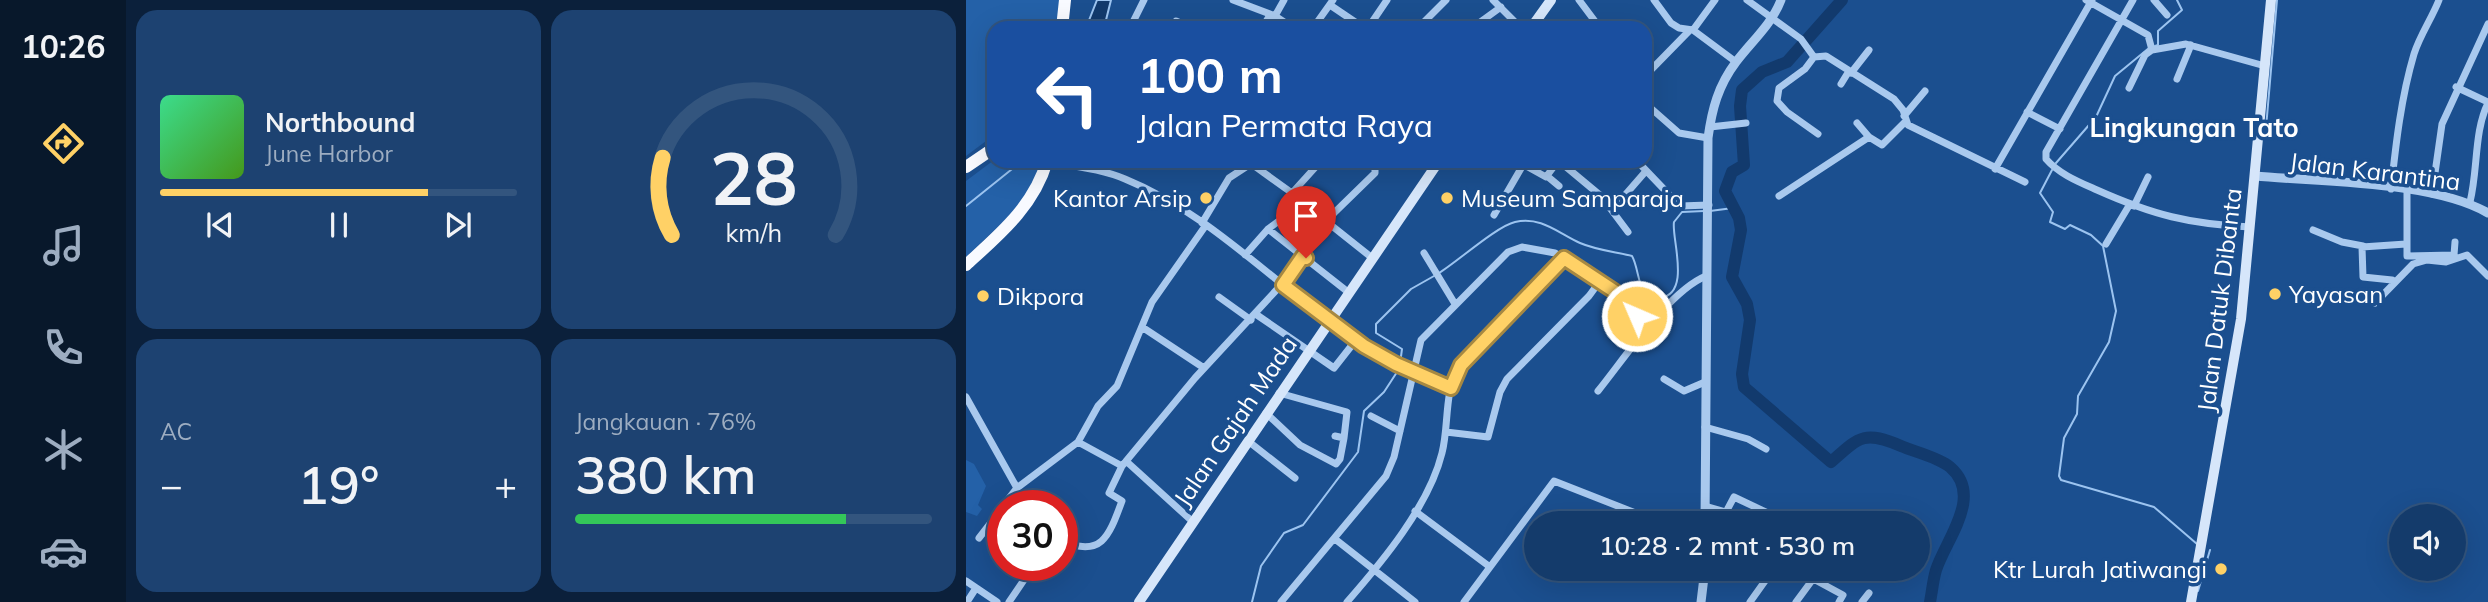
<!DOCTYPE html>
<html lang="id">
<head>
<meta charset="utf-8">
<style>
	body { margin:0; font-family:Mulish,sans-serif; background:#1d4271; color:#f1f3f6; height:100vh; display:flex; flex-direction:column; font-size:26px; white-space:nowrap }
	* { box-sizing:border-box; margin:0 }
	p { font-size:23px; color:#9dadc1 }
	.icon { flex:none; width:38px; height:38px; fill:none; stroke:currentColor; stroke-width:2; stroke-linecap:round; stroke-linejoin:round }
	.map { position:relative; flex:1; overflow:hidden }
	.details { display:flex; flex-direction:column; gap:10px; padding:10px; background:#0b203b; width:840px }
	.details>* { flex:none }
	.hud { position:absolute; left:21px; top:21px; width:665px; height:147px; border-radius:21px; box-shadow:0 7px 28px #0002,0 0 0 2px #33557e; background:#1a4fa0; color:#fff; overflow:hidden }
	.tools { position:absolute; left:1423px; top:504px; display:grid; gap:14px }
	.tools a { display:grid; place-items:center; width:77px; height:77px; border-radius:50%; background:#143b6b; box-shadow:0 7px 28px #0002,0 0 0 2px #33557e; font-size:35px }
	.speed { position:absolute; left:21px; top:490px; display:flex; gap:14px; font-size:35px; font-weight:700; text-align:center }
	.speed>* { display:grid; place-content:center; width:91px; height:91px; border-radius:50%; background:#143b6b; box-shadow:0 7px 28px #0002,0 0 0 2px #33557e; line-height:1 }
	.speed .limit { border:10px solid #d22; background:#fff; color:#111 }
	.pin { position:absolute; display:grid; place-items:center; width:60px; height:60px; color:#fff; margin:-72px -30px; border-radius:50% 50% 50% 0; rotate:-45deg; box-shadow:0 0 7px #0007 }
	.pin .icon { rotate:45deg }
	.me { position:absolute; width:77px; margin:-38px; rotate:315deg; stroke-linejoin:round; filter:drop-shadow(0 0 5px #0008) }
	.turn { display:flex; align-items:center; gap:24px; height:147px; padding:0 35px; font-size:32px }
	.turn .icon { width:91px; height:91px; stroke-width:2.5 }
	.turn b { display:block; font-size:49px; line-height:60px }
	.big { font-size:52px; font-weight:600; line-height:1.1 }
	.details .widget { flex:1; display:flex; flex-direction:column; justify-content:center; gap:10px; min-width:0; padding:0 24px; border-radius:21px; background:#1d4271 }
	.details .dial { align-items:center; gap:0 }
	.dial svg { height:182px; overflow:visible; fill:none; stroke:#33557e; stroke-width:7; stroke-linecap:round; text-anchor:middle }
	.dial text { fill:#f1f3f6; stroke:none }
	.song { display:flex; align-items:center; gap:21px }
	.cover { width:84px; height:84px; border-radius:10px; background:linear-gradient(135deg,hsl(150 70% 55%),hsl(100 70% 35%)) }
	.played { height:7px; border-radius:4px; background:linear-gradient(90deg,#ffd166 75%,#33557e 75%) }
	.keys { display:flex; justify-content:space-around; direction:ltr }
	.heat { display:flex; justify-content:space-between; align-items:center; font-size:38px; direction:ltr }
	.charge { height:10px; border-radius:5px; background:linear-gradient(90deg,#34c759 76%,#33557e 0) }
	.details .tiles { flex:1; display:grid; gap:10px; grid-template-columns:repeat(2,1fr) }
	.trip { position:absolute; left:558px; top:511px; width:406px; height:70px; border-radius:35px; background:#143b6b; box-shadow:0 7px 28px #0002,0 0 0 2px #33557e; font-weight:600; line-height:70px; text-align:center }
	main { display:flex; flex:1; min-height:0 }
	.tabs { display:flex; flex-direction:column; width:126px; justify-content:space-around; align-items:center; background:#08182b; color:#9dadc1 }
	.tabs .icon { width:49px; height:49px }
	.tabs .active { color:#ffd166 }
	.tabs b { font-size:32px; color:#f1f3f6 }
	.map>svg:first-child { display:block }
	.green { fill:#2461a8 }
	.water { fill:#123a6d; stroke:#9cc4f0; stroke-width:2 }
	.lines { fill:none; stroke-linecap:round; stroke-linejoin:round }
	.stream { stroke:#9cc4f0; stroke-width:2 }
	.river { stroke:#123a6d; stroke-width:12 }
	.minor { stroke:#a9c9ee; stroke-width:7 }
	.tertiary { stroke:#a9c9ee; stroke-width:9 }
	.secondary { stroke:#d6e6fa; stroke-width:10 }
	.trunk { stroke:#f8faff; stroke-width:12 }
	.route-casing { stroke:#a68842; stroke-width:18 }
	.route { stroke:#ffd166; stroke-width:12 }
	.poi-dot { fill:#ffd166; stroke:#1b4f8f; stroke-width:2.5 }
	.labels { text-anchor:middle; dominant-baseline:central; stroke-width:7; stroke-linejoin:round; paint-order:stroke }
	.street-label { font-size:24px; fill:#fff; stroke:#1b4f8f }
	.poi-label { font-size:24px; fill:#fff; stroke:#1b4f8f; text-anchor:start }
	.neighbourhood-label { font-size:26px; font-weight:bold; fill:#fff; stroke:#1b4f8f }
</style>
</head>
<body>
<main>
<nav class="tabs">
<b>10:26</b>
<svg class="icon active" aria-label="directions" viewBox="0 0 24 24"><path d="M12 3l9 9-9 9-9-9zM9 14v-3h6M13 9l2 2-2 2"/></svg>
<svg class="icon" aria-label="music" viewBox="0 0 24 24"><path d="M9 18V5l10-2v13"/><circle cx="6" cy="18" r="3"/><circle cx="16" cy="16" r="3"/></svg>
<svg class="icon" aria-label="phone" viewBox="0 0 24 24"><path d="M5 4h4l2 5-3 2q2 4 5 5l2-3 5 2v4C11 20 4 13 5 4z"/></svg>
<svg class="icon" aria-label="climate" viewBox="0 0 24 24"><path d="M12 3v18M4 7l16 10M4 17L20 7"/></svg>
<svg class="icon" aria-label="car" viewBox="0 0 24 24"><path d="M5 17H2v-5l4-1 3-4h7l3 4 3 1v5h-3M9 17h6M6 11h13"/><circle cx="7" cy="17" r="2"/><circle cx="17" cy="17" r="2"/></svg>
</nav>
<section class="details">
<div class="tiles">
<div class="widget">
<div class="song"><i class="cover"></i><div><b>Northbound</b><p>June Harbor</p></div></div>
<div class="played"></div>
<div class="keys"><svg class="icon" aria-label="previous" viewBox="0 0 24 24"><path d="M18 5L8 12l10 7zM5 5v14"/></svg><svg class="icon" aria-label="pause" viewBox="0 0 24 24"><path d="M8 5v14M16 5v14"/></svg><svg class="icon" aria-label="next" viewBox="0 0 24 24"><path d="M6 5l10 7-10 7zM19 5v14"/></svg></div>
</div>
<div class="widget dial"><svg viewBox="0 0 100 80">
<path d="M14 69A42 42 0 1 1 86 69"/>
<path d="M14 69A42 42 0 0 1 10 35" stroke="#ffd166"/>
<text x="50" y="56" font-size="32" font-weight="700">28</text>
<text x="50" y="72" font-size="11">km/h</text>
</svg></div>
<div class="widget"><p>AC</p>
<div class="heat"><a>−</a><b class="big">19°</b><a>+</a></div>
</div>
<div class="widget"><p>Jangkauan · 76%</p><b class="big">380 km</b><div class="charge"></div></div>
</div>
</section>
<div class="map">
<svg width="1522" height="602" viewBox="0 0 1522 602">
	<rect width="100%" height="100%" fill="#1b4f8f"/>
	<!-- green -->
	<path class="green" d="M 0,0 L 94,0 L 91,28 L 28,28 L 28,135 L 0,156 Z
		M 28,160 L 75,161 L 60,200 L 0,257 L 0,181 Z
		M 0,460 L 8,464 L 20,486 L 12,505 L 16,509 L 11,516 L 0,512 Z"/>
	<!-- water -->
	<path class="water" d="M 131,0 L 145,0 L 138,28 L 120,28 Z"/>
	<g class="lines">
		<!-- stream -->
		<path class="stream" d="M 1189,46 L 1192,45 L 1192,31 L 1216,10 L 1211,0
			M 1300,128 L 1311,0
			M 1090,163 L 1130,117 L 1149,76 L 1183,48
			M 1086,170 L 1074,193 L 1087,212 L 1084,222 L 1099,229 L 1104,225 L 1125,235 L 1137,246 L 1150,311 L 1143,342 L 1112,396 L 1111,414 L 1098,438 L 1093,476 L 1095,480 L 1188,507 L 1231,544
			M 0,206 L 56,161
			M 744,211 L 767,208
			M 473,273 C 491,262 531,226 549,222 C 575,216 592,233 614,243 C 630,250 650,252 666,256 C 672,266 672,286 679,293 C 683,297 689,298 694,298 C 726,294 705,237 708,222 L 716,212 L 738,211
			M 434,364 L 436,349 L 410,333 L 410,324 L 445,289 L 468,276
			M 1232,591 L 1244,550
			M 286,602 L 295,566 L 318,533 L 337,525 L 392,452 L 398,411 L 418,392 L 433,369"/>
		<!-- river -->
		<path class="river" d="M 876,0 L 821,62 L 796,72 L 776,90 L 774,106 L 778,165 L 766,172 L 759,191 L 773,218 L 775,230 L 766,277 L 781,304 L 784,320 L 776,374 L 778,387 L 865,462 C 893,437 898,430 935,446 C 949,452 972,457 984,467 C 1018,496 980,539 970,570 C 967,580 966,592 964,602"/>
		<!-- minor -->
		<path class="minor" d="M 267,0 L 309,16 L 327,28
			M 527,0 L 555,28
			M 613,0 L 634,28
			M 688,0 L 705,23 L 713,28 L 727,30 L 770,62
			M 781,0 L 835,39 L 848,57 L 860,56 L 928,99 L 937,110 L 942,125 L 1059,182
			M 1120,0 L 1182,35 L 1186,50 L 1220,44 L 1299,66
			M 1167,0 L 1080,152 L 1080,159 C 1093,174 1113,182 1131,190 C 1187,215 1223,224 1284,227
			M 1188,0 L 1201,15
			M 364,5 L 398,28
			M 309,16 L 318,0
			M 164,28 L 178,0
			M 204,28 L 210,21 L 226,28
			M 296,28 L 304,15
			M 347,28 L 367,0
			M 402,28 L 421,0
			M 452,28 L 480,0
			M 506,28 L 535,7
			M 727,30 L 749,0
			M 848,57 L 839,69 L 813,88 L 811,101 L 821,112 L 852,134
			M 885,73 L 903,50
			M 679,76 L 723,31
			M 1211,79 L 1225,45
			M 875,84 L 883,71
			M 1490,87 L 1522,102
			M 1163,88 L 1179,55 L 1186,50
			M 679,103 L 713,133 L 742,138
			M 1061,112 L 1094,129
			M 938,116 L 959,91
			M 891,123 L 903,137
			M 744,127 L 780,123
			M 82,161 C 107,166 135,169 159,179 C 250,216 317,294 399,346 C 426,363 456,375 485,388
			M 551,161 L 580,177 L 592,161
			M 593,161 L 635,196 L 662,232
			M 671,161 L 714,206 L 743,205
			M 287,165 L 326,193
			M 1029,169 L 1126,0
			M 581,176 L 593,186
			M 1425,189 C 1430,143 1435,98 1448,54 C 1454,35 1466,18 1473,0
			M 1441,191 L 1441,256 L 1488,255 L 1489,242
			M 1466,194 L 1476,124 L 1522,24
			M 813,196 L 903,137 L 916,145 L 939,122
			M 1504,202 C 1512,170 1508,131 1522,103
			M 328,205 L 357,228
			M 1168,206 L 1182,177
			M 646,210 L 680,171
			M 528,215 L 557,165
			M 361,222 L 405,257
			M 236,223 L 263,178 L 289,161
			M 302,229 L 382,292
			M 1347,230 L 1376,242 L 1397,246
			M 1140,244 L 1164,204
			M 458,253 L 489,304
			M 279,255 L 302,229 L 329,209 L 326,193 L 355,161
			M 1426,280 L 1397,277 L 1396,247 L 1440,244
			M 317,285 L 368,213 L 409,173 L 409,168 L 400,161
			M 253,297 L 285,320
			M 1409,303 L 1447,264 L 1461,260 L 1480,262 L 1501,255 L 1522,276
			M 291,315 L 368,368 L 390,340
			M 176,327 L 238,368
			M 698,379 L 718,391 L 739,382
			M 632,391 C 658,359 703,291 740,276
			M 313,393 L 381,412 L 378,438
			M 0,397 L 51,488 L 112,442 L 132,406 L 151,386 L 186,302 L 240,225
			M 300,413 L 334,445 L 370,464 L 374,459 L 378,438 L 369,436
			M 405,416 L 434,431
			M 739,427 L 782,439 L 800,449
			M 480,432 L 522,437 L 534,392 L 541,379 L 623,296 L 634,281
			M 282,441 L 329,478
			M 112,442 L 156,466 L 229,378 L 316,284
			M 160,461 L 227,522
			M 37,506 L 51,488
			M 739,506 L 760,512 L 768,497 L 823,523
			M 449,511 L 524,567
			M 714,523 L 725,515 L 739,514
			M 13,538 L 37,507
			M 369,539 L 449,602
			M 96,541 C 136,558 143,536 156,501 L 143,493 L 156,466
			M 829,569 L 877,595 L 873,602
			M 0,581 L 31,602
			M 1,602 L 10,588
			M 43,602 L 68,565
			M 315,602 L 420,476 L 428,457 L 455,340 L 542,252 L 556,247 L 589,253 L 648,291 L 671,316
			M 381,602 C 416,562 463,506 476,453 C 483,426 478,393 492,368 L 598,258
			M 498,602 L 588,481 L 695,523
			M 784,602 L 799,581 L 785,569
			M 830,602 L 847,579
			M 896,602 L 903,593"/>
		<!-- tertiary -->
		<path class="tertiary" d="M 1289,176 C 1355,182 1467,181 1522,213
			M 739,523 L 742,138 C 746,109 752,86 770,62 C 785,42 806,24 815,0
			M 735,602 L 739,569"/>
		<!-- secondary -->
		<path class="secondary" d="M 565,28 L 585,0
			M 173,602 L 473,161
			M 1225,602 L 1275,319 L 1305,0"/>
		<!-- trunk -->
		<path class="trunk" d="M 96,28 L 99,0
			M 0,167 L 28,148
			M 0,265 C 34,234 68,206 81,161"/>
	</g>
	<g class="lines">
		<defs>
			<path id="route" d="M 340,258 L 337,256 L 317,285 L 398,346 L 430,364 L 485,388 L 495,365 L 598,258 L 648,291 L 671,316"/>
		</defs>
		<!-- route casing -->
		<use href="#route" class="route-casing"/>
		<!-- route -->
		<use href="#route" class="route"/>
	</g>
	<!-- markers -->
	<g class="poi-dot">
		<circle cx="240" cy="198" r="7"/>
		<circle cx="481" cy="198" r="7"/>
		<circle cx="1309" cy="294" r="7"/>
		<circle cx="17" cy="296" r="7"/>
		<circle cx="1255" cy="569" r="7"/>
	</g>
	<g class="labels">
		<!-- street labels -->
		<g class="street-label">
			<text transform="translate(1409 171) rotate(7)">Jalan Karantina</text>
			<text transform="translate(1253 300) rotate(-83)">Jalan Datuk Dibanta</text>
			<text transform="translate(269 421) rotate(-56)">Jalan Gajah Mada</text>
		</g>
		<!-- poi labels -->
		<g class="poi-label">
			<text x="226" y="198" text-anchor="end">Kantor Arsip</text>
			<text x="495" y="198">Museum Samparaja</text>
			<text x="1323" y="294">Yayasan</text>
			<text x="31" y="296">Dikpora</text>
			<text x="1241" y="569" text-anchor="end">Ktr Lurah Jatiwangi</text>
		</g>
		<!-- neighbourhood labels -->
		<g class="neighbourhood-label">
			<text x="1228" y="127">Lingkungan Tato</text>
		</g>
	</g>
</svg>
<div class="tools">
<a><svg class="icon" aria-label="sound" viewBox="0 0 24 24"><path d="M4 9h4l5-4v14l-5-4H4zM17 9q2 3 0 6"/></svg></a>
</div>
<div class="speed"><div class="limit">30</div></div>
<div class="pin" style="left:340px;top:258px;background:#d93025"><svg class="icon" aria-label="arrive" viewBox="0 0 24 24"><path d="M6 21V4h12l-3 4 3 4H6"/></svg></div>
<svg class="me" style="left:671px;top:316px" viewBox="-20 -20 40 40"><circle r="17" fill="#ffd166" stroke="#fff" stroke-width="3"/><path d="M0-11L8 9 0 5-8 9z" fill="#fff"/></svg>
<div class="trip">10:28 · 2 mnt · 530 m</div>
<div class="hud">
<div class="turn"><svg class="icon" aria-label="left" viewBox="0 0 24 24"><path d="M17 20v-9H6M10 6l-5 5 5 5"/></svg><div><b>100 m</b>Jalan Permata Raya</div></div>
</div>
</div>
</main>
</body>
</html>
